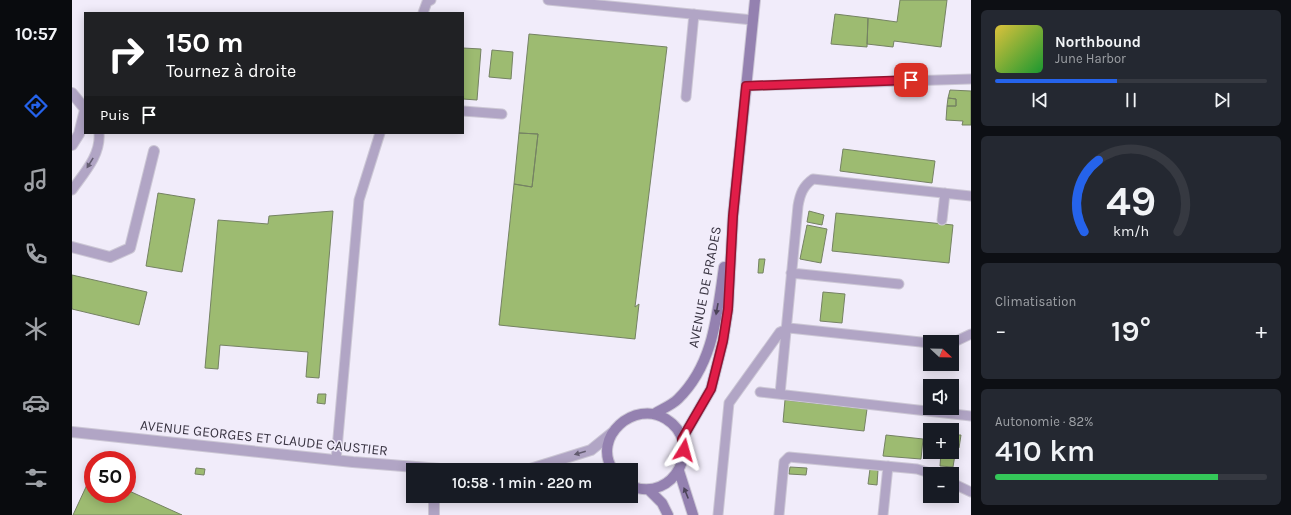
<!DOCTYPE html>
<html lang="fr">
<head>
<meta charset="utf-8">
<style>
	body { margin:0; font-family:Karla,sans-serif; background:#242831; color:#f1f3f6; height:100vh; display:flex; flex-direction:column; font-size:15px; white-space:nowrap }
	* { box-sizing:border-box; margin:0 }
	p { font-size:13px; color:#9ea1a6 }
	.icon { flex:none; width:22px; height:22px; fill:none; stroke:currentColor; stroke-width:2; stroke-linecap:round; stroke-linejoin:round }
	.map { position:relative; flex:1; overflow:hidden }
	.drawer { display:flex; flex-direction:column; gap:10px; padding:10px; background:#0d0f14; width:320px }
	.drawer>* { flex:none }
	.banner { position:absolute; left:12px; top:12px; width:380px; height:122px; border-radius:0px; box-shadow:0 2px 10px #0003; background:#202124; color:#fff; overflow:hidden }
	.needle { width:26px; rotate:112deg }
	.tools { position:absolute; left:851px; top:335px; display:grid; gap:8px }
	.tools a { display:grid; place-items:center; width:36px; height:36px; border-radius:0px; background:#171b24; box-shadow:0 2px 10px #0003; font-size:20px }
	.speed { position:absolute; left:12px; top:451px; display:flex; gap:8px; font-size:20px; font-weight:700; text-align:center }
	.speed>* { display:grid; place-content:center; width:52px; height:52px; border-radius:50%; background:#171b24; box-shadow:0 2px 10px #0003; line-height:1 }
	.speed .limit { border:6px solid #d22; background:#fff; color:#111 }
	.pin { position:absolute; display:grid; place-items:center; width:34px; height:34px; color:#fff; margin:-17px; border-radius:8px; box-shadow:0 2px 6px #0006 }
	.me { position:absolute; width:44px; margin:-22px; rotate:8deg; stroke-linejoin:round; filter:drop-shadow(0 0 3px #0008) }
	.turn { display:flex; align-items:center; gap:14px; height:84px; padding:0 16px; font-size:18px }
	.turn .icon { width:52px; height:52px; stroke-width:2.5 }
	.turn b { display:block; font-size:28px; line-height:34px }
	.then { display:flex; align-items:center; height:38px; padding:0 16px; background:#0003; gap:8px; font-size:15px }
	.big { font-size:30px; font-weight:600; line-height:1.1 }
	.drawer .card { flex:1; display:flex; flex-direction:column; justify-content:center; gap:6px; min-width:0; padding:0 14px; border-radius:6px; background:#242831 }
	.drawer .dial { align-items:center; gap:0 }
	.dial svg { height:104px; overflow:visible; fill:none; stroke:#363941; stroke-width:7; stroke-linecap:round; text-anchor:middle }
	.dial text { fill:#f1f3f6; stroke:none }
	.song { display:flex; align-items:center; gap:12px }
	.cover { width:48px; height:48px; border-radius:6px; background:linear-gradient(135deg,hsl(50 70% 55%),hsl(130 70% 35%)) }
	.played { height:4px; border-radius:2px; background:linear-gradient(90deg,#2563eb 45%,#363941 45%) }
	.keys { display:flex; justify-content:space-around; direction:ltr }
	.heat { display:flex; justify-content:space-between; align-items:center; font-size:22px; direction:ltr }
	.charge { height:6px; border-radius:3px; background:linear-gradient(90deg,#34c759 82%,#363941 0) }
	.trip { position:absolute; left:334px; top:463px; width:232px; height:40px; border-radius:0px; background:#171b24; box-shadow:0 2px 10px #0003; font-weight:600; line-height:40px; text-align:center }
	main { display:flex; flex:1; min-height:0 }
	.tab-bar { display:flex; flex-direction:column; width:72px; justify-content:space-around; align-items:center; background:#090b0e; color:#9ea1a6 }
	.tab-bar .icon { width:28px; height:28px }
	.tab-bar .on { color:#2563eb }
	.tab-bar b { font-size:18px; color:#f1f3f6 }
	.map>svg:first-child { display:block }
	.building { fill:#9dbb71; stroke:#758263 }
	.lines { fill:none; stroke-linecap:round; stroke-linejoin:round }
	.service-casing { stroke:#ccc7d5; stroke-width:11 }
	.minor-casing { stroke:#ccc7d5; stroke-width:12 }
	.tertiary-casing { stroke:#ccc7d5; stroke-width:12 }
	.secondary-casing { stroke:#ccc7d5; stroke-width:12 }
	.service { stroke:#b1a5c5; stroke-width:9 }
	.minor { stroke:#b1a5c5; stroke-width:10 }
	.tertiary { stroke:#b1a5c5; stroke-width:10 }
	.secondary { stroke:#9481b0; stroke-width:10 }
	.oneway { fill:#635c70 }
	.oneway2 { fill:#4b4358 }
	.route-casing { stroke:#92132f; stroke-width:10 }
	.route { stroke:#e11d48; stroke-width:7 }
	.labels { text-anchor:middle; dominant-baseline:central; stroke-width:3; stroke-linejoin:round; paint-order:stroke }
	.street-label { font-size:14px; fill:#393442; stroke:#f1ecfa }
</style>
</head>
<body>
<main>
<nav class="tab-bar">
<b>10:57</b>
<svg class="icon on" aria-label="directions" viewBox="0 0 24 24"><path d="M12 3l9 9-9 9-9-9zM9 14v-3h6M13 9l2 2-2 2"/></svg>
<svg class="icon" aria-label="music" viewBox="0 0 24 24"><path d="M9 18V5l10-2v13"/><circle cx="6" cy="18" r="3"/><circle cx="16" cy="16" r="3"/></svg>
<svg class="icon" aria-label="phone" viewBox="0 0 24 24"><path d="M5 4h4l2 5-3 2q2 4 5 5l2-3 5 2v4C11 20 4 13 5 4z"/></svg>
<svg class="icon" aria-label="climate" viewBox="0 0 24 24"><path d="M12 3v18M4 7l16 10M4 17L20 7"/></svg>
<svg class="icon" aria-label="car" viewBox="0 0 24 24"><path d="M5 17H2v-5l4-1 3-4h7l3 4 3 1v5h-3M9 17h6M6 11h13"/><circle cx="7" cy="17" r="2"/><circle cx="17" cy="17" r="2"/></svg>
<svg class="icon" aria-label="filters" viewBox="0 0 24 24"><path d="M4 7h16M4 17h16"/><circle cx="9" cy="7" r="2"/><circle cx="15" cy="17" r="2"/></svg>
</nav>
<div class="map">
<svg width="899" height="515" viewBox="0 0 899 515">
	<rect width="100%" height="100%" fill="#f1ecfa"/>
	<!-- building -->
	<path class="building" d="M 828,0 L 875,0 L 869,47 L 822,41 L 821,47 L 795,44 L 796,18 L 825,22 Z
		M 763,14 L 796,18 L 795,47 L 759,44 Z
		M 457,34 L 595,47 L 563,307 L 567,304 L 563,339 L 427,325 L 442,184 L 460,187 L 466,134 L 447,133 Z
		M 391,48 L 409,49 L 405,100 L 391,99 Z
		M 420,50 L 441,52 L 439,79 L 417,77 Z
		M 878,90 L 899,91 L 899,125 L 890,125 L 891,121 L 874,120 L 875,106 L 884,106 L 884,99 L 876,98 Z
		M 876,98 L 884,99 L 884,106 L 875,106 Z
		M 447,133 L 466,134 L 460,187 L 442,184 Z
		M 771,149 L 863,161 L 860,183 L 768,171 Z
		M 86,193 L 123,199 L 110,272 L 74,266 Z
		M 261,211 L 247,378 L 234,377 L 236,352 L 148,345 L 146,369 L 133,368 L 146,220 L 196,224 L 197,216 Z
		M 737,211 L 752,215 L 750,225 L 735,222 Z
		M 764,213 L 881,225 L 877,263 L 760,251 Z
		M 735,225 L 755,229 L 749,263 L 728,259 Z
		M 687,259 L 693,259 L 691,273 L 686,273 Z
		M 0,275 L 75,292 L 67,325 L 0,309 Z
		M 751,292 L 773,294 L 770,323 L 748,321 Z
		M 246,394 L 254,394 L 253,404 L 245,403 Z
		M 713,400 L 795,409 L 792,431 L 711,422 Z
		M 814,435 L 851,439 L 849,459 L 811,456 Z
		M 880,435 L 889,435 L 887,448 L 884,448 L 881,467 L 868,466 L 869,452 L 880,452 Z
		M 718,467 L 735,468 L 734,475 L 717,474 Z
		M 124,468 L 133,469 L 132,475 L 123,474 Z
		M 798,469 L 806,470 L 805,485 L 796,484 Z
		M 20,474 L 21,494 L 55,494 L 55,490 L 110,515 L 1,515 Z"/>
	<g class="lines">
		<defs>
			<path id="service" d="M 476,0 L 681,20
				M 351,13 L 355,2 L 359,0
				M 674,86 L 899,79
				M 614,97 L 622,14
				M 391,111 L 430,114
				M 0,190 C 12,173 29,155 27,133
				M 870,220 L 873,193
				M 719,273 L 827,284
				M 880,343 L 899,334
				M 688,392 L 899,416
				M 708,394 L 726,206 C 728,194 731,186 741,179 L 899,196
				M 264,460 L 287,200 L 308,133
				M 880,483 L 899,492
				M 646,515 L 657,403 L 708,332 L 717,328 L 858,343
				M 707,515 L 712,462 L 717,457 L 845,469 L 861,474
				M 811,515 L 816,466"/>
			<path id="minor" d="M 0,93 L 13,109
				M 0,145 L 7,134 L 13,110
				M 0,247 L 38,257 L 58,248 L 82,151
				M 362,515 L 362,496"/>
			<path id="tertiary" d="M 0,432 L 281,462 L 381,470
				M 455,470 L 519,450 L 540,433
				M 518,470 L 526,470"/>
			<path id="secondary" d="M 582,414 C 590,409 600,405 606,399 C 642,364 645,314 652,267
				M 610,439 L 639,389 L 651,341 L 656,309 L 661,216 L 683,0
				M 541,470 C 519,437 563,399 594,419 C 633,443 602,504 559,486
				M 607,471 L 621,515
				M 577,490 L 590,503 L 596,515"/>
		</defs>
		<!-- service casing -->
		<use href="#service" class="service-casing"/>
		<!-- minor casing -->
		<use href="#minor" class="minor-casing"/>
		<!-- tertiary casing -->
		<use href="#tertiary" class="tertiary-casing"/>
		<!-- secondary casing -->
		<use href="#secondary" class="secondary-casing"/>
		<!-- service -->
		<use href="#service" class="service"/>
		<!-- minor -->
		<use href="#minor" class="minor"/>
		<!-- tertiary -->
		<use href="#tertiary" class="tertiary"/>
		<!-- secondary -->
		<use href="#secondary" class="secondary"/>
	</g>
	<!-- one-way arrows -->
	<defs><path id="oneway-solid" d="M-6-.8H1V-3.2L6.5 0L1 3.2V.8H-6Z"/></defs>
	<g class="oneway">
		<use href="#oneway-solid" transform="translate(18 163) rotate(122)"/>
		<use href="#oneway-solid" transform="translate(508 453) rotate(164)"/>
	</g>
	<g class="oneway2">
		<use href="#oneway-solid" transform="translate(645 309) rotate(100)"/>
		<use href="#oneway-solid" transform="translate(614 493) rotate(-112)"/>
	</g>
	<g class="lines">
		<defs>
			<path id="route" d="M 612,450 L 610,439 L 639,389 L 651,341 L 656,309 L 661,216 L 674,86 L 839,80"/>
		</defs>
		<!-- route casing -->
		<use href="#route" class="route-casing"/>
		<!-- route -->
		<use href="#route" class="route"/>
	</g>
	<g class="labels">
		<!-- street labels -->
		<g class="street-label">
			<text transform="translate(633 287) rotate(-79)">AVENUE DE PRADES</text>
			<text transform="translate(192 438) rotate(6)">AVENUE GEORGES ET CLAUDE CAUSTIER</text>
		</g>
	</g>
</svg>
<div class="tools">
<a><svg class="needle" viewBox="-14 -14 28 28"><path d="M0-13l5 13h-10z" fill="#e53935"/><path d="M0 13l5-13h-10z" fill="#9ea1a6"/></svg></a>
<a><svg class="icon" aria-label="sound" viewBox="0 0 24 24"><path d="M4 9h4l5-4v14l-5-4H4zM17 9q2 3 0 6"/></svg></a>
<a>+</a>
<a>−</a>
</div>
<div class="speed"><div class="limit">50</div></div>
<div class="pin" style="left:839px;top:80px;background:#d93025"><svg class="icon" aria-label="arrive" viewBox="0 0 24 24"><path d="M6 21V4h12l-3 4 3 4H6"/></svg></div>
<svg class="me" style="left:612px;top:450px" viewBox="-20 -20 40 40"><path d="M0-17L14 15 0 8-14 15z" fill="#e11d48" stroke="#fff" stroke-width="4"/></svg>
<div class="trip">10:58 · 1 min · 220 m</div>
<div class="banner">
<div class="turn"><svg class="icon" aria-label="right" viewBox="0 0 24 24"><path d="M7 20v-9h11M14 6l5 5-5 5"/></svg><div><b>150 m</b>Tournez à droite</div></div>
<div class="then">Puis<svg class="icon" aria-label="arrive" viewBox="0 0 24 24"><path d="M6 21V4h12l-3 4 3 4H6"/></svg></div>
</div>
</div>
<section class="drawer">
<div class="card">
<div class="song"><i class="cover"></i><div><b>Northbound</b><p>June Harbor</p></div></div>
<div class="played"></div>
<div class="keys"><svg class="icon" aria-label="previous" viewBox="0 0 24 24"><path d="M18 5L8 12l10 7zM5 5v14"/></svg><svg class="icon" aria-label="pause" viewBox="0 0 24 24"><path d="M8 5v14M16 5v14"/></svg><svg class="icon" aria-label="next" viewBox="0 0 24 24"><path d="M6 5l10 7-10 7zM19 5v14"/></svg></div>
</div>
<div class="card dial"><svg viewBox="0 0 100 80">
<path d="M14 69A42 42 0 1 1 86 69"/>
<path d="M14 69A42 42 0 0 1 25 14" stroke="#2563eb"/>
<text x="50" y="56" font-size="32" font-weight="700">49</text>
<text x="50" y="72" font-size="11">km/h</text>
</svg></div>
<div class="card"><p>Climatisation</p>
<div class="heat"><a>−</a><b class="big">19°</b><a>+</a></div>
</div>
<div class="card"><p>Autonomie · 82%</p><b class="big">410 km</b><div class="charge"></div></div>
</section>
</main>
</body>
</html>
